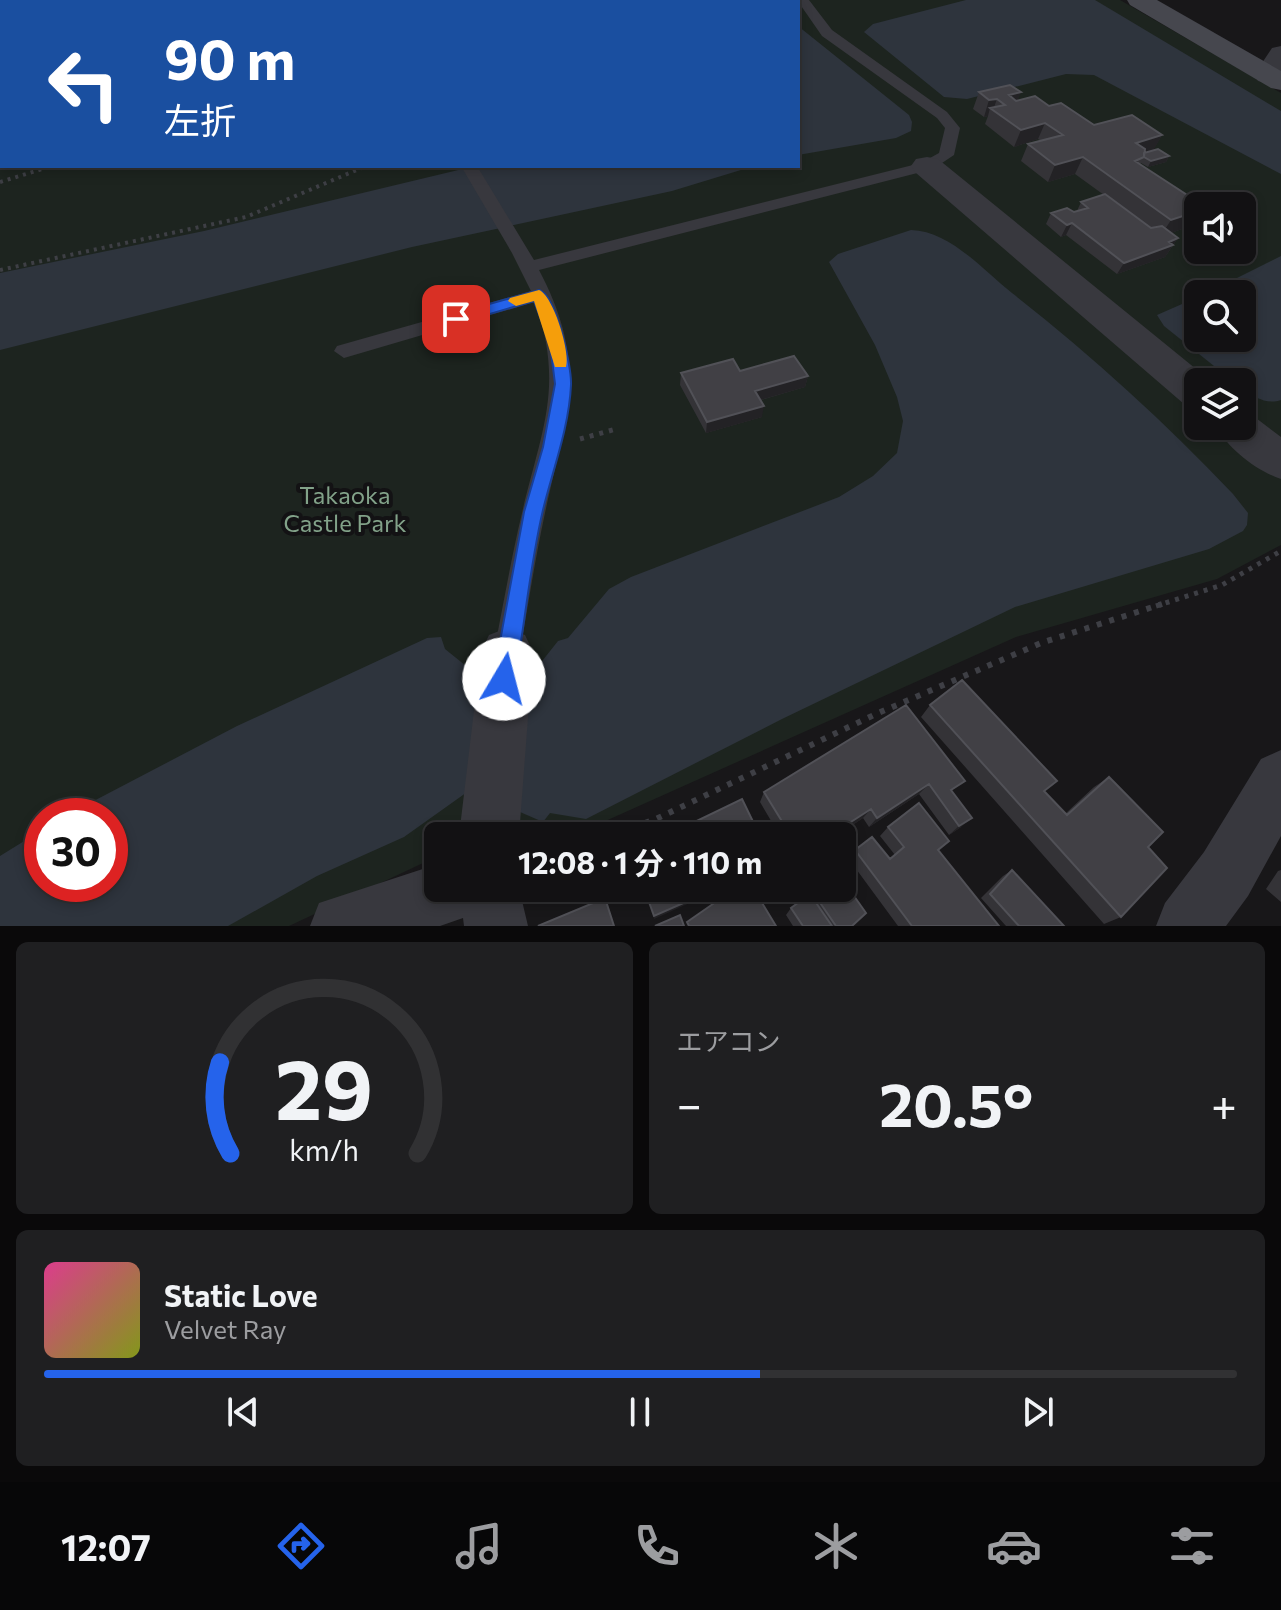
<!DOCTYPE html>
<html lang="ja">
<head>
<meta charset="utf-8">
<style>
	body { margin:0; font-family:Commissioner,"Noto Sans JP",sans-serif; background:#1f1f21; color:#f1f3f6; height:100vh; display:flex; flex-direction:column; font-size:30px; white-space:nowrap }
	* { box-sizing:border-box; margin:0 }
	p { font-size:26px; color:#9c9da0 }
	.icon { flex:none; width:44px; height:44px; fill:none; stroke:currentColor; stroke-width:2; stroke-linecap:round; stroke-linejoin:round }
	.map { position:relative; height:926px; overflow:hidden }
	.panel { display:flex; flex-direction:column; gap:16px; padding:16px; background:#0a090a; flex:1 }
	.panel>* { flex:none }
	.hud { position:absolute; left:0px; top:0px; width:800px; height:168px; box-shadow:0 4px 12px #0003,0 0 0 2px #313133; background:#1a4fa0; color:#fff; overflow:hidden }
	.controls { position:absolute; left:1184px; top:192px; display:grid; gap:16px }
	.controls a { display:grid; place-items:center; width:72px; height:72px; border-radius:12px; background:#121113; box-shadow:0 4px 12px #0003,0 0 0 2px #313133; font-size:40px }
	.speed { position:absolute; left:24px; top:798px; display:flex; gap:16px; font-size:40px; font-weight:700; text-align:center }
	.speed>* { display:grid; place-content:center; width:104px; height:104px; border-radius:50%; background:#121113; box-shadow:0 4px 12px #0003,0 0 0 2px #313133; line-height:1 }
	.speed .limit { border:12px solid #d22; background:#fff; color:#111 }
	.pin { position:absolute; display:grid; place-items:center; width:68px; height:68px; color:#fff; margin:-34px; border-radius:16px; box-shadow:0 4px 12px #0006 }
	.me { position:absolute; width:88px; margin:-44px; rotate:8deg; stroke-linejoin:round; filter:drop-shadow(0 0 6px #0008) }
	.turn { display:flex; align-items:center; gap:28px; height:168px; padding:0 32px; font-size:36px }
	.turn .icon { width:104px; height:104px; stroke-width:2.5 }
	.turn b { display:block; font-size:56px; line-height:68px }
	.big { font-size:60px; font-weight:700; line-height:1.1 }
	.panel .card { flex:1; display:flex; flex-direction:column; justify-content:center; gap:12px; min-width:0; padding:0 28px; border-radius:12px; background:#1f1f21 }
	.panel .dial { align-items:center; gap:0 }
	.dial svg { height:208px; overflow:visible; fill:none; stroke:#313133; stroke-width:7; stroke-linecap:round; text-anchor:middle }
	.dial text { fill:#f1f3f6; stroke:none }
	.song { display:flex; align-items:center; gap:24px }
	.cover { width:96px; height:96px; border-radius:12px; background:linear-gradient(135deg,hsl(330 70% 55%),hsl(70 70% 35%)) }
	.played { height:8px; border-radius:4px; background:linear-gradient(90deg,#2563eb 60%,#313133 60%) }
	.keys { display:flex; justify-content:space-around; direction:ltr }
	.heat { display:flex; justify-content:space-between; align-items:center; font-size:44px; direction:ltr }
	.panel .tiles { flex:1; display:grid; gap:16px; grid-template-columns:1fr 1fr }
	.card:last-child { grid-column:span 2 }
	.trip { position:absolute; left:424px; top:822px; width:432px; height:80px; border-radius:12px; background:#121113; box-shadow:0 4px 12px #0003,0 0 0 2px #313133; font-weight:700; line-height:80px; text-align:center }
	.tab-bar { display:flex; height:128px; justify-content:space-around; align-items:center; background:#070708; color:#9c9da0 }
	.tab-bar .icon { width:56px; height:56px }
	.tab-bar .active { color:#2563eb }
	.tab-bar b { font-size:36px; color:#f1f3f6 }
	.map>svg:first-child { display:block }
	.green { fill:#1d241f; fill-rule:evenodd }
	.water { fill:#2e343d }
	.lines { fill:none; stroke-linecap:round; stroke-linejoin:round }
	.path-far2 { stroke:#3e3f45; stroke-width:4; stroke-dasharray:3 5; stroke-linecap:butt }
	.path-far1 { stroke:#3e3f45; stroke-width:5; stroke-dasharray:4 6; stroke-linecap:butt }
	.path { stroke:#3e3f45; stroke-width:6; stroke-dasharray:5 8; stroke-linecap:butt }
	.service { fill:#38383e; fill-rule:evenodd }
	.minor { fill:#38383e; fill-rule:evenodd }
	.secondary { fill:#46474e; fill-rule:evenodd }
	.wall { fill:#343337 }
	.shaded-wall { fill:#232225 }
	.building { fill:#414045; stroke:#515157; stroke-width:2 }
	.route { fill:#2563eb; stroke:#184099; stroke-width:2 }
	.slow { fill:#f59e0b }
	.labels { text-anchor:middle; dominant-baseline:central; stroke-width:8; stroke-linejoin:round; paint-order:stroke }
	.park-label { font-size:24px; fill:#82a289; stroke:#131214 }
</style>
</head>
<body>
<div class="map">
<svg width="1281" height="926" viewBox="0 0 1281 926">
	<rect width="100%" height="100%" fill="#181719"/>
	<!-- green -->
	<path class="green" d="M 0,0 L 1120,0 L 1281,93 L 1281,545 L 1217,579 L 1016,637 L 572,836 L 438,836 L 438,856 L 289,926 L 0,926 ZM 2,2 L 798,2 L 798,166 L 2,166 ZM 1198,206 L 1242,206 L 1242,250 L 1198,250 ZM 1198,294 L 1242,294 L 1242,338 L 1198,338 ZM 1198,382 L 1242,382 L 1242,426 L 1198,426 ZM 42,816 L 110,816 L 110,884 L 42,884 Z"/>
	<!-- water -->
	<path class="water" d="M 966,0 L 1095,0 L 1281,111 L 1281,174 L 1094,75 L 1066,74 L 967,99 L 944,97 L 864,32 L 873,24 Z
		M 798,26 L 909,115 L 912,122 L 911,131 L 896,138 L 798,155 Z
		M 475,166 L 754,166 L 672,191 L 412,247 L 0,350 L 0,273 L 204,231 Z
		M 911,230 C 950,231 983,270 1012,293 C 1091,355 1164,421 1233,494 L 1248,513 L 1247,525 L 1243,531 L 1209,549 L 1015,607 L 782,719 L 586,819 L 550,813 L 543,822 L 470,790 L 404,837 L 317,876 L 228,926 L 0,926 L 0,856 L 42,830 L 42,884 L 110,884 L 110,816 L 65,816 L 237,726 L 427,638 L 441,637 L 445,649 L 476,674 L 535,670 L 558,641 L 568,638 L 609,589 L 631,577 L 839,497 L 873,476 L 897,453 L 903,421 L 897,397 L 875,345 L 829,262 L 838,254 Z
		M 1281,256 L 1281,400 C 1266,405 1254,397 1242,388 L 1242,382 L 1234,382 L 1164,326 L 1157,315 L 1198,297 L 1198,338 L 1242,338 L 1242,294 L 1205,294 Z"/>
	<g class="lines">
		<!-- path-far2 -->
		<path class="path-far2" d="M 0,182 L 52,166
			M 0,270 L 246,217 L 366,166"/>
		<!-- path-far1 -->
		<path class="path-far1" d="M 580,439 L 616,429
			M 1156,606 L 1222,585 L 1281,551"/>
		<!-- path -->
		<path class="path" d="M 608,836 L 656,819 L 876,714 L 1041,643 L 1162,604"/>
		<!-- service -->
		<path class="service" d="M 797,0 L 809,0 L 832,30 L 947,112 L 960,128 L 954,155 L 933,169 L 539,270 C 590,367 566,415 545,513 C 535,559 528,606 520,652 L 516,661 L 507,664 L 498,661 L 494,652 C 503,606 511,559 522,513 C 541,431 565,387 535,302 L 344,358 L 334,351 L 337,346 L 531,291 L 512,253 L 461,166 L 477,166 L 534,260 L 921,163 L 939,153 L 945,128 L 937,118 L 822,36 Z"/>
		<!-- minor -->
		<path class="minor" d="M 1281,46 L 1281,76 L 1278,81 L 1268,83 L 1258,81 L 1254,75 L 1272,48 Z
			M 927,157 L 938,159 L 1212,382 L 1198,382 L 1198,408 L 1184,404 L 916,173 L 911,166 L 916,159 Z
			M 1242,411 L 1252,415 L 1281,437 L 1281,479 C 1257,471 1228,449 1216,426 L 1242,426 Z
			M 507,628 L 525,635 L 533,652 L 519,836 L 459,836 L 481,652 L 489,635 Z
			M 1281,750 L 1281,836 L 1248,896 L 1226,926 L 1156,926 L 1165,903 L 1204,852 L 1261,759 Z
			M 438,864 L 438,888 L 519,888 L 528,926 L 464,926 L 463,918 L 440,926 L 310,926 L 319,903 Z"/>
		<!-- secondary -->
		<path class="secondary" d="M 1127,0 L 1157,0 L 1281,71 L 1281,90 L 1271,88 L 1130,5 Z"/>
	</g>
	<!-- wall -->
	<path class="wall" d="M 979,92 L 1049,106 L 1094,125 L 1162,135 L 1153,150 L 1169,156 L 1166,162 L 1148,167 L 1141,163 L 1140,164 L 1198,206 L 1198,222 L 1196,224 L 1171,233 L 1178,238 L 1165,257 L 1117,274 L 1066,235 L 1061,237 L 1046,224 L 1051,213 L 1077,211 L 1081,202 L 1104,195 L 1075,174 L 1048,182 L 1021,161 L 1028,144 L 1041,141 L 1038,139 L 1014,147 L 985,124 L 988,116 L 984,117 L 973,109 Z
		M 740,371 L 808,376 L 805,387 L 761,400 L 762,417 L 706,433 L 680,385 L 681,373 Z
		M 906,705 L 952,792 L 961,827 L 949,835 L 919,794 L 869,827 L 863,818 L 836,836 L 780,836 L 760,802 L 764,792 Z
		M 930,705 L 1044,791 L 1065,814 L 1094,787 L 1109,777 L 1148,847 L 1121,917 L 1104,924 L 921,717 Z
		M 888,827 L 938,850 L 999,926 L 898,926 L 848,858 L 855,850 L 890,859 L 895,855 L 880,836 Z
		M 1012,870 L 1064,926 L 1006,926 L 981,898 L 1003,876 Z
		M 1281,870 L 1281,902 L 1266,889 L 1278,871 Z
		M 806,888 L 842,888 L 852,926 L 832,926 Z
		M 791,908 L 832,926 L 793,926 L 786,915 Z"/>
	<!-- shaded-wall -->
	<path class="shaded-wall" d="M 218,0 L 254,0 L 243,2 L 219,2 Z
		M 1021,92 L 1015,108 L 1009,95 Z
		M 997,99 L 993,110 L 990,108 L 988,116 L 984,117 L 989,100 Z
		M 1045,123 L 1038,139 L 1014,147 L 1021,130 Z
		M 1162,135 L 1153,151 L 1127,160 L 1136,143 Z
		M 1169,156 L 1166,162 L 1148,167 L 1151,161 Z
		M 1083,157 L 1075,174 L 1048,182 L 1055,165 Z
		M 1198,211 L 1198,222 L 1196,224 L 1160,237 L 1171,220 Z
		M 1072,223 L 1066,235 L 1061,237 L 1067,225 Z
		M 1178,238 L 1165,257 L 1117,274 L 1124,263 Z
		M 808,376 L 805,387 L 753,402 L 755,391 Z
		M 764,406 L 762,417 L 706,433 L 707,422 Z
		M 929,784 L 919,794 L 869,827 L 877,818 Z
		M 871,809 L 863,818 L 836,836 L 829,836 Z
		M 972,818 L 961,827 L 949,835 L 959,826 Z
		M 695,898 L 694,901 L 654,919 L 654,916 Z"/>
	<!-- building -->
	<path class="building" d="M 260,0 L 299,0 L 300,2 L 260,2 Z
		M 405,0 L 528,0 L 529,2 L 406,2 Z
		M 1010,85 L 1021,92 L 1009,95 L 1016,101 L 1035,96 L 1049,106 L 1061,103 L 1094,125 L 1132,115 L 1162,135 L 1136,143 L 1145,149 L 1144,157 L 1135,161 L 1204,206 L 1198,206 L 1198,211 L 1171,220 L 1083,157 L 1055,165 L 1028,144 L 1063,135 L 1045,123 L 1021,130 L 990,108 L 1005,105 L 997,99 L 989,100 L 979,92 Z
		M 0,132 L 2,132 L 2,144 L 0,145 Z
		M 1158,149 L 1169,156 L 1151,161 L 1144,157 L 1144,153 Z
		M 1105,194 L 1151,228 L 1162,226 L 1178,238 L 1169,242 L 1173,245 L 1124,263 L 1072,223 L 1067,225 L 1051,213 L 1067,208 L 1074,212 L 1088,208 L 1081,202 Z
		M 794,356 L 808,376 L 755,391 L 764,406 L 707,422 L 681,373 L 733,359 L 740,371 Z
		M 962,680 L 1057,781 L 1044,791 L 1067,815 L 1109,777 L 1163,832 L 1148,847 L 1167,868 L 1121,917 L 930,705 Z
		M 906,705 L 965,781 L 951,790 L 972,818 L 959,826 L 929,784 L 877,818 L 871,809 L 829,836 L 791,836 L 764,792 Z
		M 742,799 L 760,836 L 683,836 L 680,829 Z
		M 919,803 L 949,841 L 938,850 L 999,926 L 912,926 L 855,850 L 872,837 L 890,859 L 904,847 L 888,827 Z
		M 1012,870 L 1064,926 L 1019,926 L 990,894 Z
		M 842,879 L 866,913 L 852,926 L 836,926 L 810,888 L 842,888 Z
		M 644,888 L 691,888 L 695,898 L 654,916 Z
		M 736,888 L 753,888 L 776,926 L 689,926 L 687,922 Z
		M 810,894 L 832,926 L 803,926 L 791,908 Z
		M 605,898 L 614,926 L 538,926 Z
		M 680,915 L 684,926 L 655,926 Z"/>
	<!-- route -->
	<path class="route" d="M 539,290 C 556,295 572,367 571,385 C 569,428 553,469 543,510 C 530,565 525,623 515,679 L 512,687 L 504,690 L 497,687 L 493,679 L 524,512 L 543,447 L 555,384 L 550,344 L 534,301 L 456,324 L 448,319 L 450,315 Z"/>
	<!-- slow -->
	<path class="slow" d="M 539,290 C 553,295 571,353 566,367 L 555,367 L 534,301 L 516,306 L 508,301 L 510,298 Z"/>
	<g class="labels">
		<!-- park labels -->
		<g class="park-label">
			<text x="345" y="494">Takaoka<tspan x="345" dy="28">Castle Park</tspan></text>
		</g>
	</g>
</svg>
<div class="controls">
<a><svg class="icon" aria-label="sound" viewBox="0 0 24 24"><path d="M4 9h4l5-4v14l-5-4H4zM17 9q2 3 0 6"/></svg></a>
<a><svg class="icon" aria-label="search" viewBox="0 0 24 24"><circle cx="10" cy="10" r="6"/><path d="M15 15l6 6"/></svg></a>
<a><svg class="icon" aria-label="layers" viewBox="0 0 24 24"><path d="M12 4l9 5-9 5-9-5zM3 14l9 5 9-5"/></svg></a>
</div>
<div class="speed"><div class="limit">30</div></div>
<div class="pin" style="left:456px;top:319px;background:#d93025"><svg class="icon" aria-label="arrive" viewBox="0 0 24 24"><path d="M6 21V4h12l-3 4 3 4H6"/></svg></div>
<svg class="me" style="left:504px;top:679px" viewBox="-20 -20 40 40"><circle r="19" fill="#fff"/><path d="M0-13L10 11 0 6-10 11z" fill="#2563eb"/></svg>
<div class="trip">12:08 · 1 分 · 110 m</div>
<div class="hud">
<div class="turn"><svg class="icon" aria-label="left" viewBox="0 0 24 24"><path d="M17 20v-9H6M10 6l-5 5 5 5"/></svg><div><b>90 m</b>左折</div></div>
</div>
</div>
<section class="panel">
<div class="tiles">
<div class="card dial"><svg viewBox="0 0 100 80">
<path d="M14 69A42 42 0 1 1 86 69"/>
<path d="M14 69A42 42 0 0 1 10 34" stroke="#2563eb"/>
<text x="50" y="56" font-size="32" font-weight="700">29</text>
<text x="50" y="72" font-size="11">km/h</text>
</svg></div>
<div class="card"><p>エアコン</p>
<div class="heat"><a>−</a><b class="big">20.5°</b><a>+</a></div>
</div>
<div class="card">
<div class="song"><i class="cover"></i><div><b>Static Love</b><p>Velvet Ray</p></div></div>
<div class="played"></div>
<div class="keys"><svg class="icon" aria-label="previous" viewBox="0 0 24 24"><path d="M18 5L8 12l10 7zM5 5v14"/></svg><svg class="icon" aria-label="pause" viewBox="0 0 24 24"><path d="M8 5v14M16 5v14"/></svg><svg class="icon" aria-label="next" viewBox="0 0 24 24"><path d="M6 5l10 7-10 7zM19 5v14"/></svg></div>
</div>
</div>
</section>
<nav class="tab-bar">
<b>12:07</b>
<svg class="icon active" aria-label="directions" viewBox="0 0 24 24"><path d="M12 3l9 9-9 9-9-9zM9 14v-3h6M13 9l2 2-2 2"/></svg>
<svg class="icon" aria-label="music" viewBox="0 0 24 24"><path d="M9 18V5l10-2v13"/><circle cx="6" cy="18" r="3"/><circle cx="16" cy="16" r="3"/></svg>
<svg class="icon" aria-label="phone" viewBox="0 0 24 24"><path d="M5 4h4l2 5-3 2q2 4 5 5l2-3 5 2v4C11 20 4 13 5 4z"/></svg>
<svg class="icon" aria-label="climate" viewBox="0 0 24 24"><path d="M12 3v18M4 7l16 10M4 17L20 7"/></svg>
<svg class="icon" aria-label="car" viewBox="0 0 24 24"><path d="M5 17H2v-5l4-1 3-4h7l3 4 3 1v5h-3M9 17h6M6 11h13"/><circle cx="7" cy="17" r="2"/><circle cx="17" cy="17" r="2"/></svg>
<svg class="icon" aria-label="filters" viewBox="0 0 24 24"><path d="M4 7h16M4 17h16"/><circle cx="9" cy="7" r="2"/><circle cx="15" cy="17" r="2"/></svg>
</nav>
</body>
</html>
